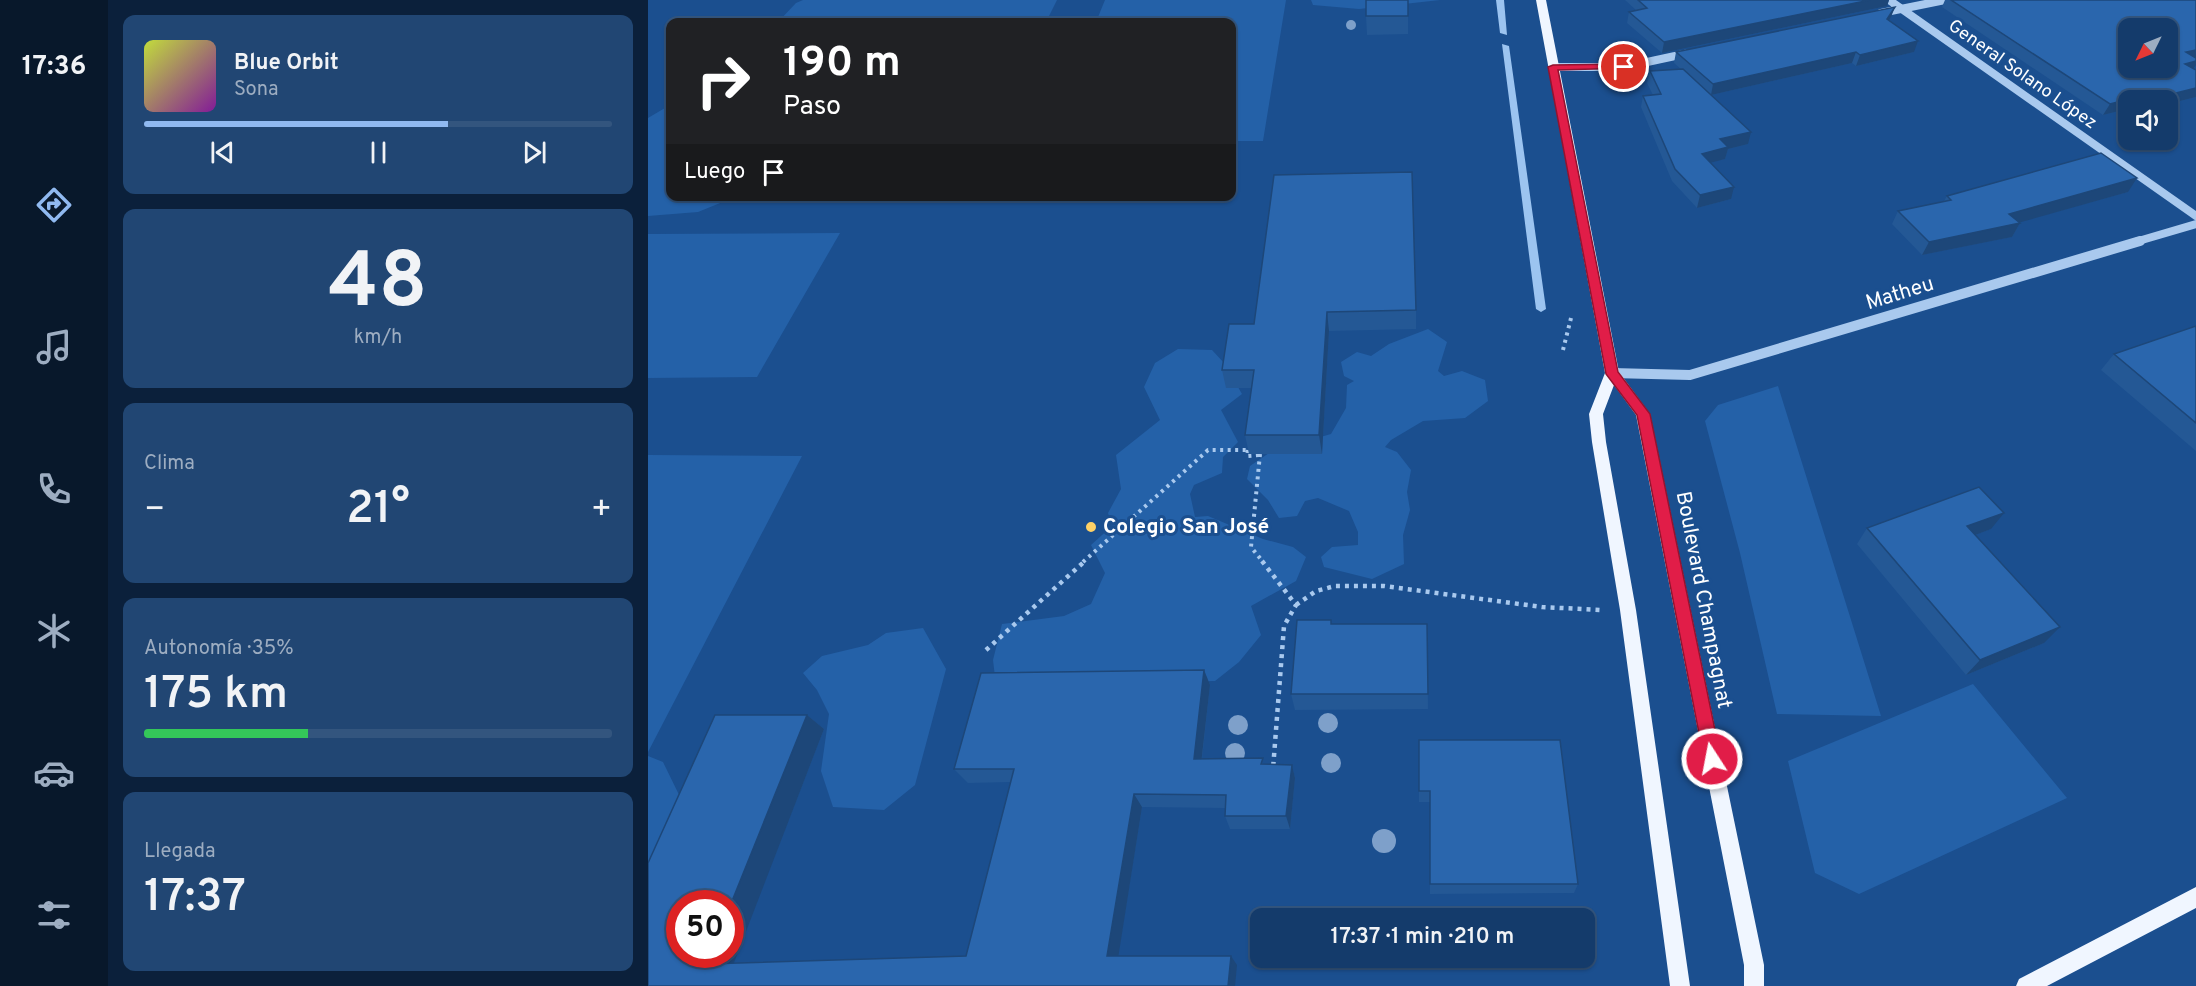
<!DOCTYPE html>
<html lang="es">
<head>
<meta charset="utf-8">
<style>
	body { margin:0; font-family:Overpass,sans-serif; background:#214673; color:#f1f3f6; height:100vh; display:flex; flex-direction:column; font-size:22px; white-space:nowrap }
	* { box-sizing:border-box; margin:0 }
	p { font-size:20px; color:#9dadc1 }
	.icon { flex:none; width:33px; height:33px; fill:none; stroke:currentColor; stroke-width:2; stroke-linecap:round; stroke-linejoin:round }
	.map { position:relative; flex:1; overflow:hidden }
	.drawer { display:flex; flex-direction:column; gap:15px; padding:15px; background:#0b203b; width:540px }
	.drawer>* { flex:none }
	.guide { position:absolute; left:18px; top:18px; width:570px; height:183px; border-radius:12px; box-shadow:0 2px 4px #0004,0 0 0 2px #33557e; background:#202124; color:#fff; overflow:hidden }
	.needle { width:39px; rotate:227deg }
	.controls { position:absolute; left:1470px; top:18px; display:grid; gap:12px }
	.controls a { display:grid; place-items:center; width:60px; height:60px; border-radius:12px; background:#143b6b; box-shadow:0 2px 4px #0004,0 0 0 2px #33557e; font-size:30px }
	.speed { position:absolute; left:18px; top:890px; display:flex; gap:12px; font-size:30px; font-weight:700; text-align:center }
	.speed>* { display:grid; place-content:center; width:78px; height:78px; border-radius:50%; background:#143b6b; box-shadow:0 2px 4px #0004,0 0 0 2px #33557e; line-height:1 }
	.speed .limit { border:9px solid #d22; background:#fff; color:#111 }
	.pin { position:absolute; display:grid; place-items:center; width:51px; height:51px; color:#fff; margin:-26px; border:3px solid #fff; border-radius:50%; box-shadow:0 2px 6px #0007 }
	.me { position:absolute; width:66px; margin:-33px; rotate:349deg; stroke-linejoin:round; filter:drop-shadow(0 0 4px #0008) }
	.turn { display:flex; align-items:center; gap:21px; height:126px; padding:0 18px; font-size:27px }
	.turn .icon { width:78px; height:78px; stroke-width:2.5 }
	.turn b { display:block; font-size:42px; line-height:51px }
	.then { display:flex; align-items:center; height:57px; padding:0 18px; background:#0003; gap:12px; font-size:22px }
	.big { font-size:45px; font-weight:600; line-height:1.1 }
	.drawer .card { flex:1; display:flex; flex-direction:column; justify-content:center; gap:9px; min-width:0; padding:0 21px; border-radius:12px; background:#214673 }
	.drawer .dial { align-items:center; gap:0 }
	.dial b { font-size:78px; line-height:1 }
	.song { display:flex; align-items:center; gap:18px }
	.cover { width:72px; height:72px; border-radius:9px; background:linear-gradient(135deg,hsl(70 70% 55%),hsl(290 70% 35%)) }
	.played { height:6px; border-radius:3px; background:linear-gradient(90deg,#90b9f0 65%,#33557e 65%) }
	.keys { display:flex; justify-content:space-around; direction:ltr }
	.heat { display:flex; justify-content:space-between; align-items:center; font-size:33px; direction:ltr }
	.charge { height:9px; border-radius:4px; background:linear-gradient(90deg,#34c759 35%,#33557e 0) }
	.trip { position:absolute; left:602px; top:908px; width:345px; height:60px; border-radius:12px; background:#143b6b; box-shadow:0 2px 4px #0004,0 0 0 2px #33557e; font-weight:600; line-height:60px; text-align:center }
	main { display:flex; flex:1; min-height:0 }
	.tab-bar { display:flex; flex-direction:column; width:108px; justify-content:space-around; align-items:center; background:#08182b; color:#9dadc1 }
	.tab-bar .icon { width:42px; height:42px }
	.tab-bar .current { color:#90b9f0 }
	.tab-bar b { font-size:27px; color:#f1f3f6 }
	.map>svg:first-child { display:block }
	.green { fill:#2461a8 }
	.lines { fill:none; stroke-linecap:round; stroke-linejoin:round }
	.stream { fill:#9cc4f0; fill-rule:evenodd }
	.path-far1 { stroke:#a9c9ee; stroke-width:4; stroke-dasharray:3 4.5; stroke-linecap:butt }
	.path { stroke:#a9c9ee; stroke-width:4.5; stroke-dasharray:4 5; stroke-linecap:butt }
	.minor-far1 { stroke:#a9c9ee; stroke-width:8 }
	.minor { stroke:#a9c9ee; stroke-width:10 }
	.major { fill:#f0f6ff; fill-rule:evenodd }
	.tree { fill:#7ea0ca }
	.wall { fill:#245895 }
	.shaded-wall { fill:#1d4779 }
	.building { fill:#2a66ad; stroke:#1d4779; stroke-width:1.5; fill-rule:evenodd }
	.route { fill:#e11d48; stroke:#92132f; stroke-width:1.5 }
	.poi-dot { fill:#ffd166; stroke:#1b4f8f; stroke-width:2 }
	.labels { text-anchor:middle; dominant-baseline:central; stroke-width:6; stroke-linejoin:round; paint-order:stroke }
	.far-street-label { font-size:18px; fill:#fff; stroke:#1b4f8f }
	.street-label { font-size:21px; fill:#fff; stroke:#1b4f8f }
	.poi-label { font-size:21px; font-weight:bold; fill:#fff; stroke:#1b4f8f; text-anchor:start }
</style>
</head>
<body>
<main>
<nav class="tab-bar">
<b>17:36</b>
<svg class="icon current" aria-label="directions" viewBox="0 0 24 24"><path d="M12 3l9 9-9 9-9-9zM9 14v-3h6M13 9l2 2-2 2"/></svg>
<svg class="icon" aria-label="music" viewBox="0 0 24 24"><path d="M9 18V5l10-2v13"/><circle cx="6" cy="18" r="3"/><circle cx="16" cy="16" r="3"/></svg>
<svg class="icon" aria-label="phone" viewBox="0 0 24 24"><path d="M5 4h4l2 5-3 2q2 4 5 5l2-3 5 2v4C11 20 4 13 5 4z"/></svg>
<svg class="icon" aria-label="climate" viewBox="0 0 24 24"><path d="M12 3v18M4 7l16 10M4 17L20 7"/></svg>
<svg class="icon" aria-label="car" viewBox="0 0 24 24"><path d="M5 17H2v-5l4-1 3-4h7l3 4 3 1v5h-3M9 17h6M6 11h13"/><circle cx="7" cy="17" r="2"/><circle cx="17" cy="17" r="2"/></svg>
<svg class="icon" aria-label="filters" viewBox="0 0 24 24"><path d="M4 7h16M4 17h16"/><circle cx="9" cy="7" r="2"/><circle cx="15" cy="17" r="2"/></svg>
</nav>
<section class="drawer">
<div class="card">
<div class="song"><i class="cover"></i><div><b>Blue Orbit</b><p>Sona</p></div></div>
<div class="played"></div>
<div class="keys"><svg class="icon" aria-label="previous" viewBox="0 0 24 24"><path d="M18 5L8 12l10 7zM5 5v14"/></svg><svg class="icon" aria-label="pause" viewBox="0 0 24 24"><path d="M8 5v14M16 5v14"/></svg><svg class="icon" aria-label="next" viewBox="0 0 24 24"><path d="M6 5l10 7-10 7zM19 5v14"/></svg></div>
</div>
<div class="card dial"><b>48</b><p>km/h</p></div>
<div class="card"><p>Clima</p>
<div class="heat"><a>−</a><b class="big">21°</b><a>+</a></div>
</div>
<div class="card"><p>Autonomía · 35%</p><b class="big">175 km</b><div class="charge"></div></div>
<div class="card"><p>Llegada</p><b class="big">17:37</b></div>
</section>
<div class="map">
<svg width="1548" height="986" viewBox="0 0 1548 986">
	<rect width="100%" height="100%" fill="#1b4f8f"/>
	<!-- green -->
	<path class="green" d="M 155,0 L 409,0 L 398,22 L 130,22 L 148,3 Z
		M 457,0 L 638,0 L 615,141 L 584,141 L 584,22 L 448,22 Z
		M 663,0 L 792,0 L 711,9 L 665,5 Z
		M 22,105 L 22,196 L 87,197 L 50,212 L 0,216 L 0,118 Z
		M 192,233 L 109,377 L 0,378 L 0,234 Z
		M 780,329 L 799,342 L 790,371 L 796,376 L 814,371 L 837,380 L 840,401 L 817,418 L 775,421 L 743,440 L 737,447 L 749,452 L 763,470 L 759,492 L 762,510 L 755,535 L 756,564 L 724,579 L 676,567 L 673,557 L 684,547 L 710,545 L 710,532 L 701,511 L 670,498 L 657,501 L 649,516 L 631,518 L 620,500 L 599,479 L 602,466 L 624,451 L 683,434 L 698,408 L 699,385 L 706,381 L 696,376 L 693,362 L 709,352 L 723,356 L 741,344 Z
		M 530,349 L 564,350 L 576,363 L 594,394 L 573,410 L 590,442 L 575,457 L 574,473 L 546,485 L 542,494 L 547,517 L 560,516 L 615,539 L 645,547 L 658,557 L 648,581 L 603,606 L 613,635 L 591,662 L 567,681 L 348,685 L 345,660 L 354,624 L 416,616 L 443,604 L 457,573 L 443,545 L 464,526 L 460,513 L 473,489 L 468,455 L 512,420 L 496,387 L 507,363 Z
		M 1130,386 L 1233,716 L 1129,714 L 1092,553 L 1057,421 L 1070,405 Z
		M 0,455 L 154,456 L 0,752 Z
		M 275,628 L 298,669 L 267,785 L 236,810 L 185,807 L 173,771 L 181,714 L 169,690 L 155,673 L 174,656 L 220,645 L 238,633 Z
		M 1325,684 L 1419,798 L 1211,894 L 1167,873 L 1140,761 Z
		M 0,756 L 15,762 L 35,803 L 0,883 Z"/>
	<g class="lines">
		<!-- stream -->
		<path class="stream" d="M 848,0 L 856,0 L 859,35 L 852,33 Z
			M 854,44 L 861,46 L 898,309 L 893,312 L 888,309 Z"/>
		<!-- path-far1 -->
		<path class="path-far1" d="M 915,350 L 924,314
			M 600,450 L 599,456 L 612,455
			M 612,454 L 603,547 L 615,562
			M 435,562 L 560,450 L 602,450"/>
		<!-- path -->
		<path class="path" d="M 614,561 L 648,605 L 636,626 L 625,769
			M 648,605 L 668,591 L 687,586 L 736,586 L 894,607 L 953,610
			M 338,650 L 437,561"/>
		<!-- minor-far1 -->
		<path class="minor-far1" d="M 1241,0 L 1548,216
			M 1233,13 L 1297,0
			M 905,67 L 976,67 L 1041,53
			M 1487,242 L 1548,224"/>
		<!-- minor -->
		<path class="minor" d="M 964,373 L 1042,375 L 1492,241"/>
		<!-- major -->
		<path class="major" d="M 888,0 L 898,0 L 971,372 L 1002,414 L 1116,965 L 1116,986 L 1096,986 L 1096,965 L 988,415 L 966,385 L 955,414 L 958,442 L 988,610 L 1042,986 L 1022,986 L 972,610 L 944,442 L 941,414 L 957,373 Z
			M 1548,887 L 1548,908 L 1399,986 L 1368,986 L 1371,979 Z"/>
	</g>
	<!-- trees -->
	<g class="tree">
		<circle cx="703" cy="25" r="5"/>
		<circle cx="680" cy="723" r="10"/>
		<circle cx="590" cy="725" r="10"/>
		<circle cx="587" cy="753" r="10"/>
		<circle cx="683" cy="763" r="10"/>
		<circle cx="736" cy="841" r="12"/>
	</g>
	<!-- wall -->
	<path class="wall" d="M 760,0 L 760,34 L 719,35 L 718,16 Z
		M 977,0 L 1241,0 L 1239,6 L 1014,53 L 979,23 L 981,12 L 989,11 Z
		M 1297,0 L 1548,0 L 1545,69 L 1548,70 L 1548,97 L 1520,104 L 1480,100 L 1480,115 L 1478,115 L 1471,111 L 1455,115 L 1294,7 Z
		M 1243,17 L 1241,20 L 1266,52 L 1208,66 L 1204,63 L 1063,95 L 1100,144 L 1080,149 L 1077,159 L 1062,162 L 1083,199 L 1049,208 L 1024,181 L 993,107 L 995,96 L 1005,95 L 999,83 L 1002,71 L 1033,69 L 1026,63 L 1028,52 Z
		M 626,175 L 768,310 L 768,329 L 681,331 L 674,454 L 601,454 L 597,435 L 604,388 L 578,388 L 574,370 L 606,324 Z
		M 1480,192 L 1371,222 L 1372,223 L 1364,237 L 1274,255 L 1244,224 L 1250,211 L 1296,201 L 1299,196 Z
		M 1548,326 L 1548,451 L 1453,370 L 1466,354 Z
		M 1219,528 L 1343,529 L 1327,535 L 1396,643 L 1318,675 L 1209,544 Z
		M 779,624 L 780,709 L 647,710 L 643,694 Z
		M 556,670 L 562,685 L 554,759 L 617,764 L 644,765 L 647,778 L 642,829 L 582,829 L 577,816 L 577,808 L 494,807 L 470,956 L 589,965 L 0,986 L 159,715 L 176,729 L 85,963 L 318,956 L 363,782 L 320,783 L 306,769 Z
		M 771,740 L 930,884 L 926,893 L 782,894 L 782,802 L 771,802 Z"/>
	<!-- shaded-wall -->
	<path class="shaded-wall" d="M 1222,0 L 1241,0 L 1239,6 L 1014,53 L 1016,42 Z
		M 1247,7 L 1243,17 L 1235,30 L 1239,19 Z
		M 1270,41 L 1266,52 L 1208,66 L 1212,55 Z
		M 1548,50 L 1548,59 L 1538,52 Z
		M 1208,52 L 1204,63 L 1063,95 L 1065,84 Z
		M 1548,61 L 1548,65 L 1544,70 L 1537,64 Z
		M 1548,88 L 1548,97 L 1520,104 L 1520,100 L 1500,100 Z
		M 1477,100 L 1471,111 L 1455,115 L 1462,104 Z
		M 1103,132 L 1100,144 L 1080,149 L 1077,159 L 1050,166 L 1054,154 L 1072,139 Z
		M 1489,178 L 1480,192 L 1359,226 L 1372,223 L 1364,237 L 1274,255 L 1281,242 L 1361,214 Z
		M 1086,187 L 1083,199 L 1049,208 L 1052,195 Z
		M 679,312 L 681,331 L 674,454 L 671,435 Z
		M 1356,513 L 1343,529 L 1306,543 L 1319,526 Z
		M 1412,627 L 1396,643 L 1318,675 L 1332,660 Z
		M 556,670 L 562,685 L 552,773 L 546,759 Z
		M 159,715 L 176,729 L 82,973 L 59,964 L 63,954 L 82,954 L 82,906 Z
		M 644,765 L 647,778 L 642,829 L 638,816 Z
		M 486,794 L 494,807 L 469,965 L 459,956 Z
		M 583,956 L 589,965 L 587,986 L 580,986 Z"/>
	<!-- building -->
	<path class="building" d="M 718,0 L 760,0 L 760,16 L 718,16 Z
		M 990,0 L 1222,0 L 1016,42 L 981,12 L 999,8 Z
		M 1303,0 L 1548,0 L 1548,50 L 1538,52 L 1548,58 L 1548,61 L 1537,64 L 1548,70 L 1548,88 L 1500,100 L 1480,100 L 1480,102 L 1477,100 L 1462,104 ZM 1480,28 L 1520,28 L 1520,68 L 1480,68 Z
		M 1247,7 L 1239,19 L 1270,41 L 1212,55 L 1208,52 L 1065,84 L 1028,52 Z
		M 1035,69 L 1103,132 L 1072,139 L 1080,147 L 1054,154 L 1086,187 L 1052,195 L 1027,169 L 995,96 L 1013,94 L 1002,71 Z
		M 1453,153 L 1489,178 L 1361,214 L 1372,223 L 1281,242 L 1250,211 L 1303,200 L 1299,196 Z
		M 764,172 L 768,310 L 679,312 L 671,435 L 597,435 L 606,370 L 574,370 L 581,324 L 606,324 L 626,175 Z
		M 1548,326 L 1548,423 L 1466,354 Z
		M 1331,487 L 1356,513 L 1319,526 L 1412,627 L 1332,660 L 1219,528 Z
		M 649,620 L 683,620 L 683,624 L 779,624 L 780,694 L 643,694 Z
		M 556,670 L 546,759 L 615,758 L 613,764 L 644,765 L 638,816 L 577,816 L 578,795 L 486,794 L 459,956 L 583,956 L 580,986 L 0,986 L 0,863 L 67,715 L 159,715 L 82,906 L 82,903 L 32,903 L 32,954 L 63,954 L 59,964 L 318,956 L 366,769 L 306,769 L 333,673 Z
		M 771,740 L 912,740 L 930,884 L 782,884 L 782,791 L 771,791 Z"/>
	<!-- route -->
	<path class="route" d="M 976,64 L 980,65 L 980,68 L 910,70 L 970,372 L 1002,414 L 1073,759 L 1070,764 L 1064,766 L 1059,764 L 1056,759 L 989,415 L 958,374 L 900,67 L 905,65 Z"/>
	<!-- markers -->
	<circle class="poi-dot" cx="443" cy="527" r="6"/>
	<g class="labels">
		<!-- far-street labels -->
		<g class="far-street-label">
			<text transform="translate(1374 75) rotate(35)">General Solano López</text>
		</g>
		<!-- street labels -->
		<g class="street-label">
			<text transform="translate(1252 294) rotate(-17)">Matheu</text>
			<text transform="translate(1055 600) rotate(79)">Boulevard Champagnat</text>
		</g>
		<!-- poi labels -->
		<g class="poi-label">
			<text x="455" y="527">Colegio San José</text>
		</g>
	</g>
</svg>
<div class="controls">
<a><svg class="needle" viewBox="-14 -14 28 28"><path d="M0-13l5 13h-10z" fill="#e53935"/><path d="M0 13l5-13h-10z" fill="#9dadc1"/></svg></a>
<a><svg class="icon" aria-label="sound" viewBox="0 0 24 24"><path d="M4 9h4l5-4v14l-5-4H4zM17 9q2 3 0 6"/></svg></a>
</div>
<div class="speed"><div class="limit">50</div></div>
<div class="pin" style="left:976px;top:67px;background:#d93025"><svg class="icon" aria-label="arrive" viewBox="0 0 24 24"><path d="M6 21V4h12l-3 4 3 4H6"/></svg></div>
<svg class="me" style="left:1064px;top:759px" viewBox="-20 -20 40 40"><circle r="17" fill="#e11d48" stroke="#fff" stroke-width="3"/><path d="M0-11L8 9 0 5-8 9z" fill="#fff"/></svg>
<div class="trip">17:37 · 1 min · 210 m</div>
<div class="guide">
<div class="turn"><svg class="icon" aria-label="right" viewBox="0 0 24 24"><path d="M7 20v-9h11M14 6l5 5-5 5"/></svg><div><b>190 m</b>Paso</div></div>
<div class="then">Luego<svg class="icon" aria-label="arrive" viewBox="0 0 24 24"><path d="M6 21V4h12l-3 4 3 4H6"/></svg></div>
</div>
</div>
</main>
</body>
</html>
